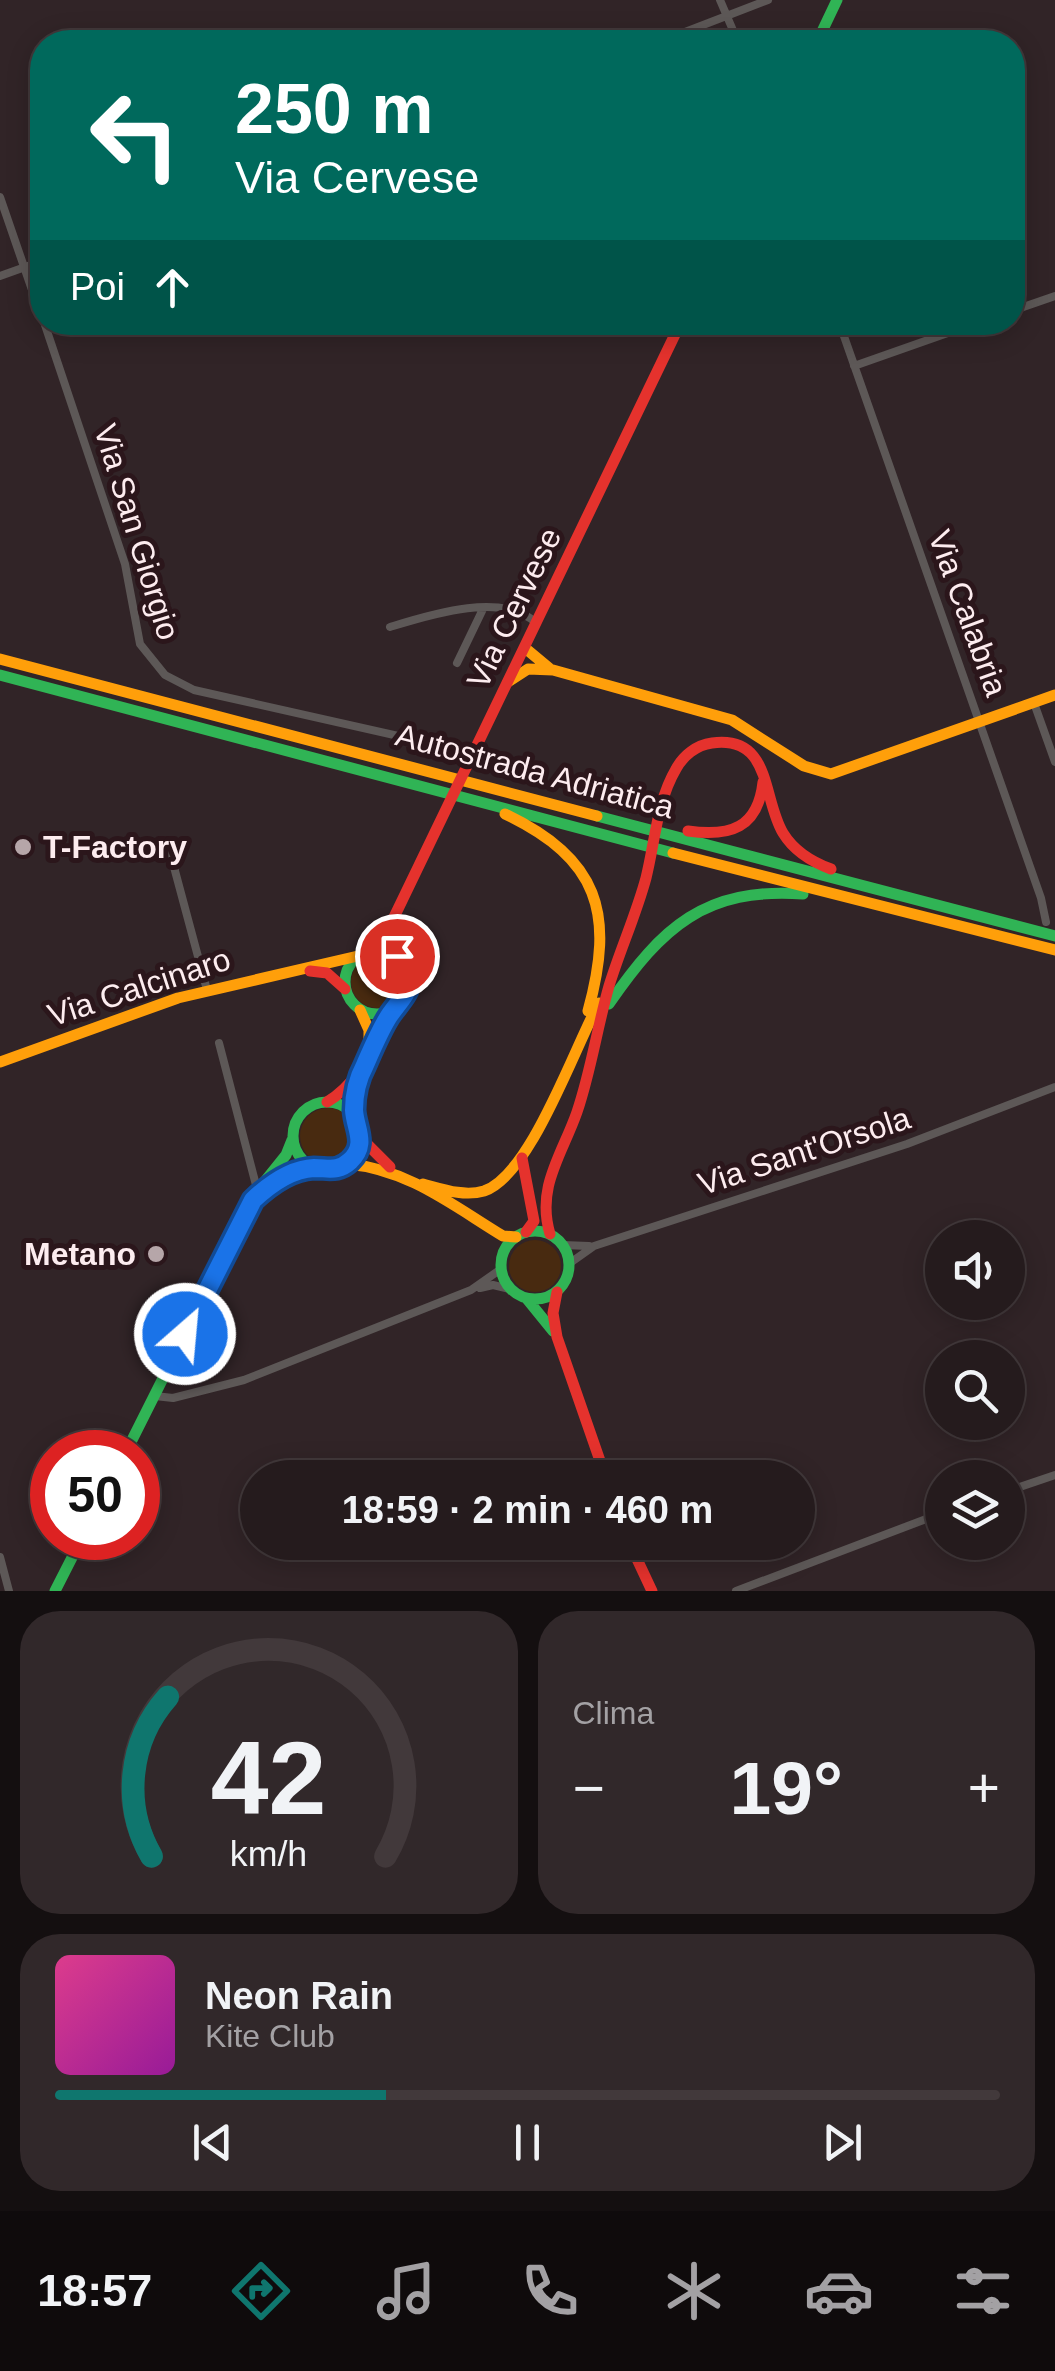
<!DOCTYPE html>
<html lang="it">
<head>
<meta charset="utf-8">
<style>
	body { margin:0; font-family:Arial,sans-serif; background:#31282a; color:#f1f3f6; height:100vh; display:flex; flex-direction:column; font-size:38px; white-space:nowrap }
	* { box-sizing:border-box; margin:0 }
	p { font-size:32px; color:#a3a1a4 }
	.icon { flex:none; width:55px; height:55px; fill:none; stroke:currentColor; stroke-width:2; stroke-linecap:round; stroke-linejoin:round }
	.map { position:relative; height:1591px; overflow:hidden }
	.panel { display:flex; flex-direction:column; gap:20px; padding:20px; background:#140f10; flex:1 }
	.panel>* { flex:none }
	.hud { position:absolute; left:30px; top:30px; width:995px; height:305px; border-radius:40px; box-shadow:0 5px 25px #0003,0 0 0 2px #42393b; background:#00695c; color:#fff; overflow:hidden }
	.tools { position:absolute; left:925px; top:1220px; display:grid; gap:20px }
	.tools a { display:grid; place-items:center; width:100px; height:100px; border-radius:50%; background:#251b1d; box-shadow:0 5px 25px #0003,0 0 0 2px #42393b; font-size:50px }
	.speed { position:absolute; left:30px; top:1430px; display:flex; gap:20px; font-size:50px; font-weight:700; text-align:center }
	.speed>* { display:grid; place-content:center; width:130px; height:130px; border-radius:50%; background:#251b1d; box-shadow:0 5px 25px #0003,0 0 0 2px #42393b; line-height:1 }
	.speed .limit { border:15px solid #d22; background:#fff; color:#111 }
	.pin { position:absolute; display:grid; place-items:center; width:85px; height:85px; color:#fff; margin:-42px; border:5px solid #fff; border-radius:50%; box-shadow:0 2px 10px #0007 }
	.me { position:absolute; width:110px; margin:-55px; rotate:27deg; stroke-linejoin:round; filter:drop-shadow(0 0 8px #0008) }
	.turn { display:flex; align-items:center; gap:35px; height:210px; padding:0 40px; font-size:45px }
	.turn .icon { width:130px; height:130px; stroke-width:2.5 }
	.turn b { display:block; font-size:70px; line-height:85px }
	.then { display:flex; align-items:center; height:95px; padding:0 40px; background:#0003; gap:20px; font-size:38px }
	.big { font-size:75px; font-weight:800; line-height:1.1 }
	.panel .widget { flex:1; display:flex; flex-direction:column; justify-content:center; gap:15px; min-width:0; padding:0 35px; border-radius:40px; background:#31282a }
	.panel .dial { align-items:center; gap:0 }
	.dial svg { height:260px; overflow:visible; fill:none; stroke:#42393b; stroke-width:7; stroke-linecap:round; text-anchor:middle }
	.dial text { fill:#f1f3f6; stroke:none }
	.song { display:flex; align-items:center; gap:30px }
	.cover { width:120px; height:120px; border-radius:15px; background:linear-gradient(135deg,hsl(330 70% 55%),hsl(300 70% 35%)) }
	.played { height:10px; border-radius:5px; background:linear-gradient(90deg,#0f766e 35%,#42393b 35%) }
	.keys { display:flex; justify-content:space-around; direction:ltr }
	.heat { display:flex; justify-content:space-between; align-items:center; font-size:55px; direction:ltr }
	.panel .tiles { flex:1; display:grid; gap:20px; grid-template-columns:1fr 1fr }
	.widget:last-child { grid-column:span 2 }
	.trip { position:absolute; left:240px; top:1460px; width:575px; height:100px; border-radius:50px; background:#251b1d; box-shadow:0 5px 25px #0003,0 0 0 2px #42393b; font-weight:800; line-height:100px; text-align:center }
	.tabs { display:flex; height:160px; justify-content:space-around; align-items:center; background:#0f0b0c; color:#a3a1a4 }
	.tabs .icon { width:70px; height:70px }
	.tabs .active { color:#0f766e }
	.tabs b { font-size:45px; color:#f1f3f6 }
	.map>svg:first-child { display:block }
	.green { fill:#482a10 }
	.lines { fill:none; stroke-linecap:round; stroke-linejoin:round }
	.street { stroke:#5d5857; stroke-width:8 }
	.fast { stroke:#30b455; stroke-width:11 }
	.slow { stroke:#ff9f0a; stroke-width:11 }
	.jam { stroke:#e5322d; stroke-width:11 }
	.route-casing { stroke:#114b97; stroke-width:25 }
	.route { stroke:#1a73e8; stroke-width:18 }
	.poi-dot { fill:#b6a6a9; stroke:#2b161b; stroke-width:4 }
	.labels { text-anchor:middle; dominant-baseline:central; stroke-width:10; stroke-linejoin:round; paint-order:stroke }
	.street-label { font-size:32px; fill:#fdecef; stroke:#2b161b }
	.poi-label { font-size:32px; font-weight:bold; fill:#fdecef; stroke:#2b161b; text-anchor:start }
</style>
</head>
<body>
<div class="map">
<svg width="1055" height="1591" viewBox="0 0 1055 1591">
	<rect width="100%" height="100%" fill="#312427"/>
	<!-- green -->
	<path class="green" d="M351 982a26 26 0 1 1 52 0a26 26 0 1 1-52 0Z
		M300 1136a28 28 0 1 1 56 0a28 28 0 1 1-56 0Z
		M509 1266a26 26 0 1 1 52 0a26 26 0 1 1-52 0Z"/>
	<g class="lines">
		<!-- street -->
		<path class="street" d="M 720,0 L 738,42
			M 659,42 L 768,0
			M 0,197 L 42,319
			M 0,276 L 42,261
			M 1012,311 L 1055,296
			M 44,322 L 125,564 L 140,644 L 165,675 L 194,690 L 474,753
			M 839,322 L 1041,898 L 1046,922
			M 854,366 L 979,322
			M 390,627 C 429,615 503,591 536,623
			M 457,663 L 483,609
			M 1034,703 L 1055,762
			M 167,841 L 207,990
			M 219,1043 L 257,1189
			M 563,1245 L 589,1246
			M 570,1263 L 594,1246 L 907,1144 L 1055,1087
			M 480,1288 L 493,1285 L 510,1289
			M 155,1396 L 173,1398 L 244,1380 L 471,1290 L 501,1269
			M 1008,1491 L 1055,1475
			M 0,1557 L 9,1591
			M 736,1591 L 942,1513"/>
		<!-- fast -->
		<path class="fast" d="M 817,42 L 837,0
			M 0,675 L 673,853
			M 597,816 L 1055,936
			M345 982a32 32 0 1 1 64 0a32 32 0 1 1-64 0Z
			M 609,1004 C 662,927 705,887 803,894
			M293 1136a34 34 0 1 1 68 0a34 34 0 1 1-68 0Z
			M501 1265a34 34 0 1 1 68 0a34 34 0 1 1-68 0Z
			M 527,1299 L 553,1331
			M 126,1452 L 257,1191 L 286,1155 L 292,1140
			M 55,1591 L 82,1538"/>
		<!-- slow -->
		<path class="slow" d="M 525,648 L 549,668
			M 0,659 L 597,816
			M 508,682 L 528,669 L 553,670 L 732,720 L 804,766 L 831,774 L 1055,695
			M 505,814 C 599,859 615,913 588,1011
			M 673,853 L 1055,950
			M 360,1010 L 369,1030 L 369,1050
			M 0,1062 L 178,998 L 358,956
			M 347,1164 C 408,1169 452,1205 503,1236 L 516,1237
			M 423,1184 C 442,1189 464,1197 484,1191 C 531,1175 574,1048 599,1003"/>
		<!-- jam -->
		<path class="jam" d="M 688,831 C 730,837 758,828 763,782
			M 372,950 L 384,938 L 681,322
			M 310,971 L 327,973 L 345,989
			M 327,1102 C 362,1081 373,1044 393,1010
			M 361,1138 L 390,1167
			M 522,1158 L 534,1221 L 526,1232
			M 260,1194 L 275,1181 L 314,1168
			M 550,1234 C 536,1187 562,1155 577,1112 C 591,1071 597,1028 609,986 C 620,950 636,915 646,878 C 655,842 657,801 676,769 C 683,756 696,745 712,743 C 772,735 762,798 783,833 C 794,851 812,862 831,869
			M 557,1292 L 553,1313 L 557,1337 L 606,1478
			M 629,1542 L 652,1591"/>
	</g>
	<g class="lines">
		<defs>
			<path id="route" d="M 185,1334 L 253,1200 C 269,1185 291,1169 314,1168 C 329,1168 338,1172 350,1161 C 368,1144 355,1129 354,1110 C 354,1095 358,1078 365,1065 C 372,1049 380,1030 389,1016 C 404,994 422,983 397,956"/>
		</defs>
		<!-- route casing -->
		<use href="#route" class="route-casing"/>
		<!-- route -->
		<use href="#route" class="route"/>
	</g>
	<!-- markers -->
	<g class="poi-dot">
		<circle cx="23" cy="847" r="10"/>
		<circle cx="156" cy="1254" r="10"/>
	</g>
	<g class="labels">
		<!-- street labels -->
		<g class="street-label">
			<text transform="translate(137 532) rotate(73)">Via San Giorgio</text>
			<text transform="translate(514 608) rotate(-64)">Via Cervese</text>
			<text transform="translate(968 613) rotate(70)">Via Calabria</text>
			<text transform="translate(535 771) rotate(15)">Autostrada Adriatica</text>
			<text transform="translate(139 987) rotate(-18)">Via Calcinaro</text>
			<text transform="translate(804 1151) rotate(-18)">Via Sant'Orsola</text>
		</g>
		<!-- poi labels -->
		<g class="poi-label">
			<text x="43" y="847">T-Factory</text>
			<text x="136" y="1254" text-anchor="end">Metano</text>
		</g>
	</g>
</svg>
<div class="tools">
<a><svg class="icon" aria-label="sound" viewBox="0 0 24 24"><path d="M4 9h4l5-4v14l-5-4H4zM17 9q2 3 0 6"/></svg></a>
<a><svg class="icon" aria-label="search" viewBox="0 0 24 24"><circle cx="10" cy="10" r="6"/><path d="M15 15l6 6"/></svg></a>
<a><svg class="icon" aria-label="layers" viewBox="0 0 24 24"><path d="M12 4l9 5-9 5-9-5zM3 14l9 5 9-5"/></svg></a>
</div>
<div class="speed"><div class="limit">50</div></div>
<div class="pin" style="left:397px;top:956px;background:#d93025"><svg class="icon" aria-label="arrive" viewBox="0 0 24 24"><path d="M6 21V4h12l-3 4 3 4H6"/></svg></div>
<svg class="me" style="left:185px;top:1334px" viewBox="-20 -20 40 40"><circle r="17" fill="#1a73e8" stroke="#fff" stroke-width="3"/><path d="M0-11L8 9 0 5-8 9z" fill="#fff"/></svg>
<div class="trip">18:59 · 2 min · 460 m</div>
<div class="hud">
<div class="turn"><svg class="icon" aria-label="left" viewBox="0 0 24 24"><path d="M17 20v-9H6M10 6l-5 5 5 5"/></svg><div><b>250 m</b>Via Cervese</div></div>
<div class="then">Poi<svg class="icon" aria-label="ahead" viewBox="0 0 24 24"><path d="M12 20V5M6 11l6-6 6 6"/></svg></div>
</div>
</div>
<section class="panel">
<div class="tiles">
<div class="widget dial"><svg viewBox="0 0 100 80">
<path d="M14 69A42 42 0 1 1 86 69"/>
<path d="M14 69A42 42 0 0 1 19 20" stroke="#0f766e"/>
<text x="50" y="56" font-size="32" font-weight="700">42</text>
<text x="50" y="72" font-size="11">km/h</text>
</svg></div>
<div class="widget"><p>Clima</p>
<div class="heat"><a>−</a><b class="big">19°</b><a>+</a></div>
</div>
<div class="widget">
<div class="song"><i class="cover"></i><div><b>Neon Rain</b><p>Kite Club</p></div></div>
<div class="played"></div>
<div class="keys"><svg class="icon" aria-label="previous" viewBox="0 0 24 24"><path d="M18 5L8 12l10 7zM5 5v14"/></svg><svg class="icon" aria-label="pause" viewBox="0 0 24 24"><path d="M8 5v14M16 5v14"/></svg><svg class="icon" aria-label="next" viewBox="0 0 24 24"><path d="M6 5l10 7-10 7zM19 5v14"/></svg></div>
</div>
</div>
</section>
<nav class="tabs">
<b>18:57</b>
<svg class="icon active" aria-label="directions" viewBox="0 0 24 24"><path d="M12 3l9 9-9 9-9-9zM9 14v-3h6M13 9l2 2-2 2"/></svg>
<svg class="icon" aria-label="music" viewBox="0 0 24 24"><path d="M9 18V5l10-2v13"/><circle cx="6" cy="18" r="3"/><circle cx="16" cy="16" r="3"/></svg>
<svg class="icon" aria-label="phone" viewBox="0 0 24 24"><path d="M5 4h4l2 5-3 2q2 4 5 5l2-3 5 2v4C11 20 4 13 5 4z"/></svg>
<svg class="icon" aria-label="climate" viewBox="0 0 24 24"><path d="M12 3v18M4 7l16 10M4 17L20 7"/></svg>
<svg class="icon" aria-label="car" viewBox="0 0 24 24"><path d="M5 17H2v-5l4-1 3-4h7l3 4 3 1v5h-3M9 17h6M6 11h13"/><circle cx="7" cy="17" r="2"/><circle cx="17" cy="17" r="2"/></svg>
<svg class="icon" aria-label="filters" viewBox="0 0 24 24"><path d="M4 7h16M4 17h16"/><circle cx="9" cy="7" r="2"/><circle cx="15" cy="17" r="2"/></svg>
</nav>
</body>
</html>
